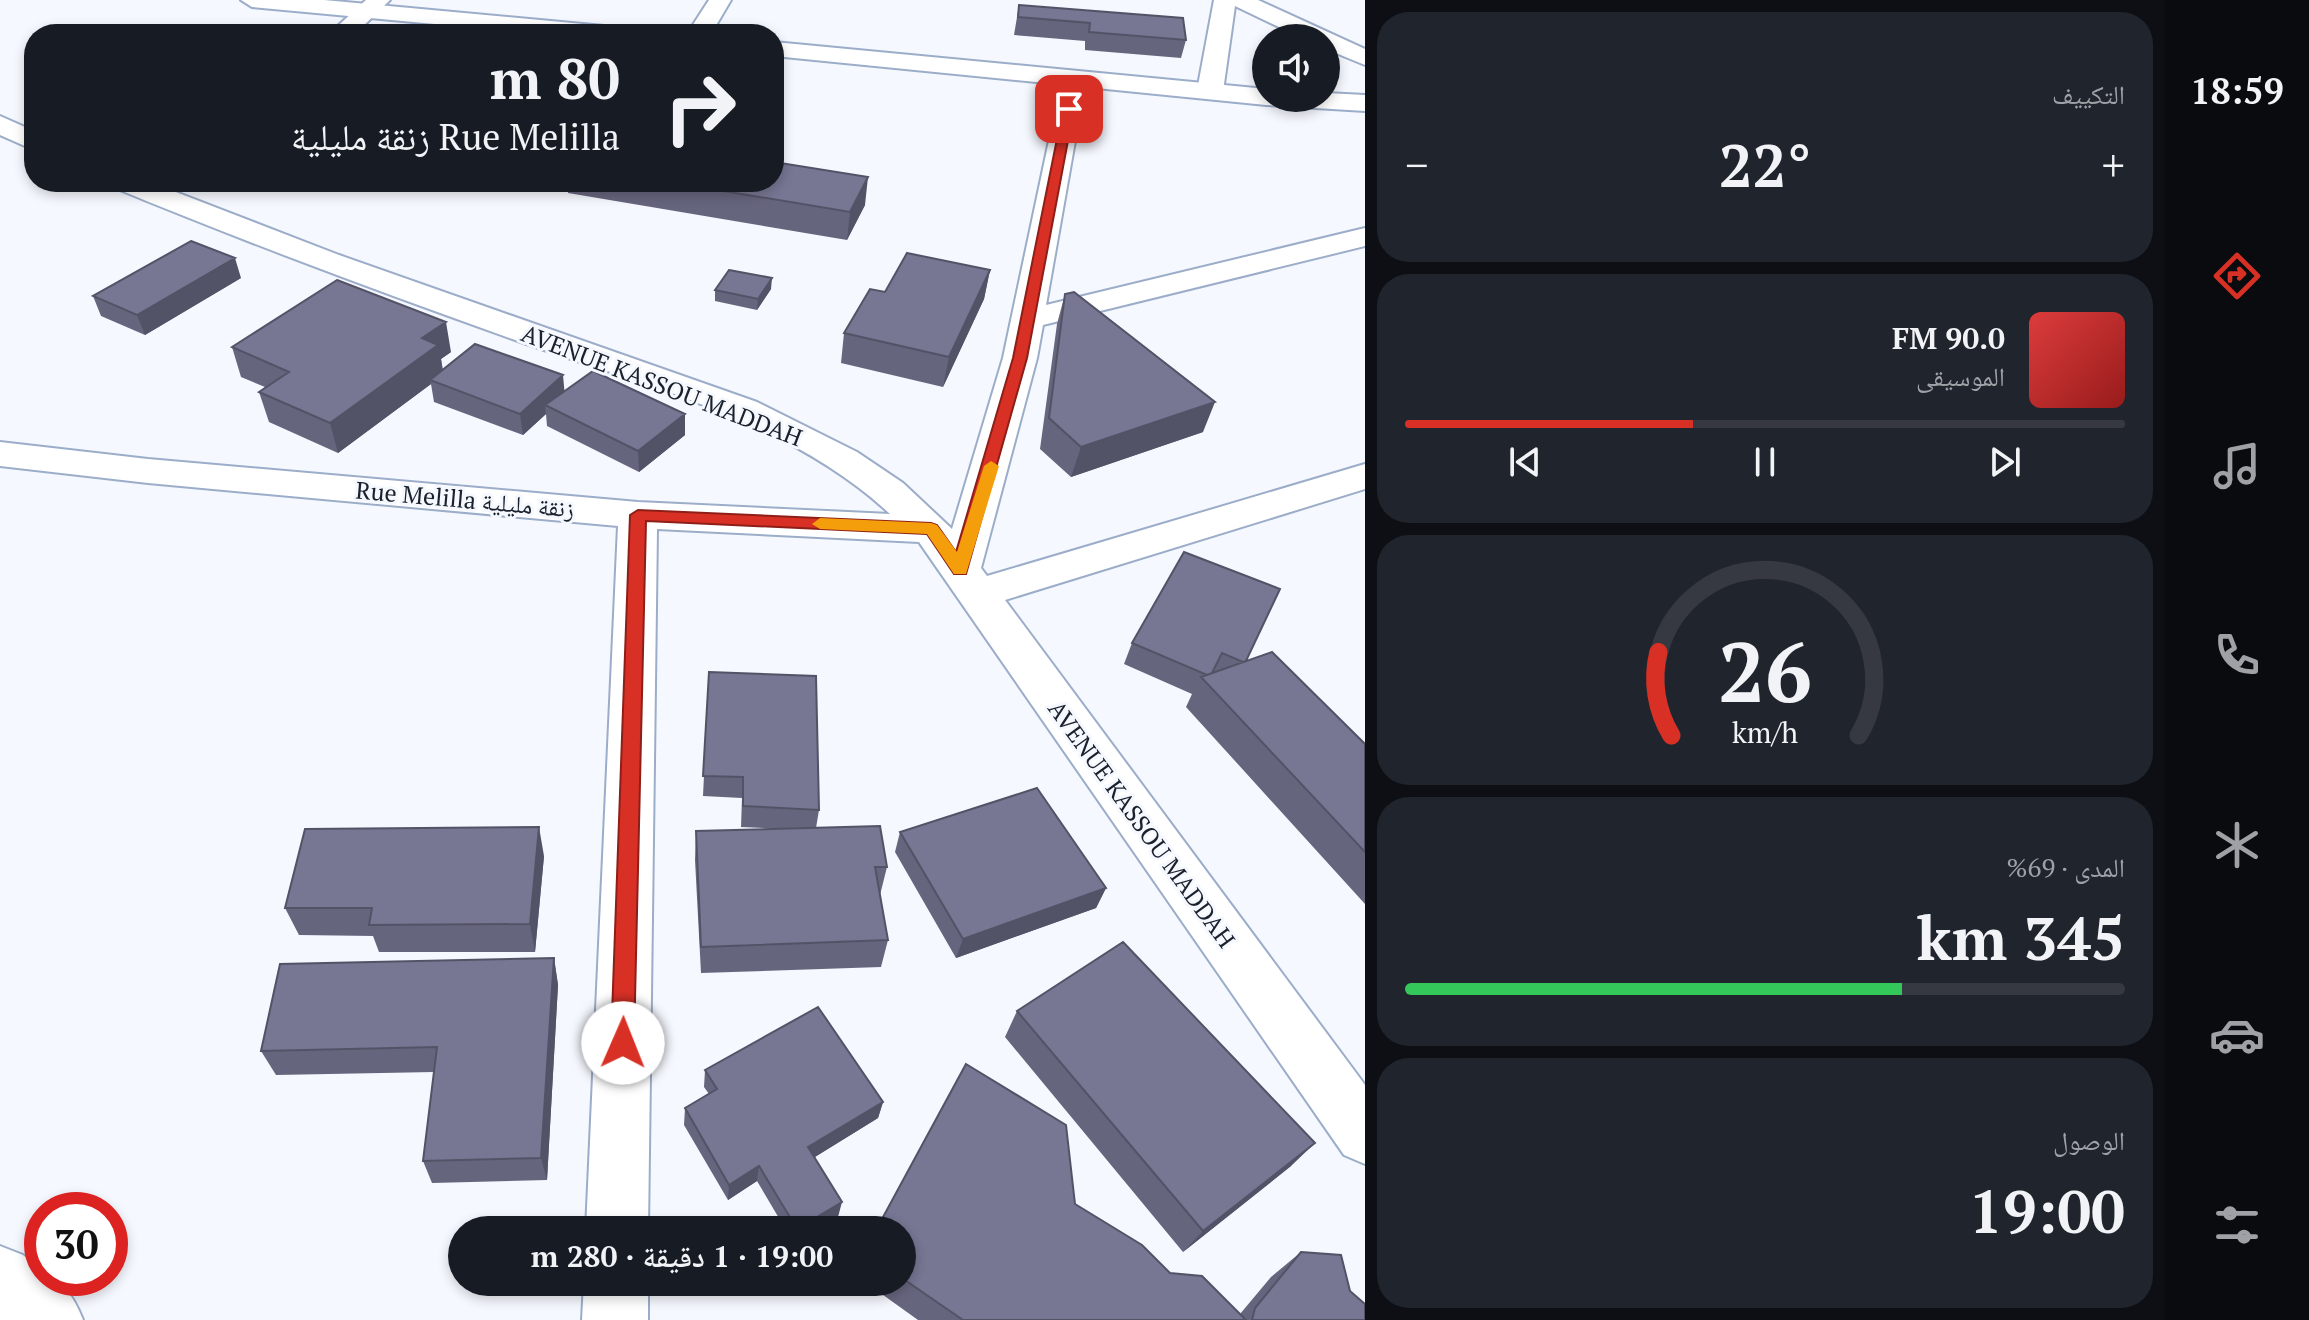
<!DOCTYPE html>
<html lang="ar">
<head>
<meta charset="utf-8">
<style>
	body { margin:0; font-family:"PT Serif","Noto Naskh Arabic",serif; background:#20242c; color:#f1f3f6; direction:rtl; height:100vh; display:flex; flex-direction:column; font-size:30px; white-space:nowrap }
	* { box-sizing:border-box; margin:0 }
	p { font-size:26px; color:#9ea1a6 }
	.icon { flex:none; width:44px; height:44px; fill:none; stroke:currentColor; stroke-width:2; stroke-linecap:round; stroke-linejoin:round }
	.map { position:relative; flex:1; overflow:hidden; direction:ltr }
	.details { display:flex; flex-direction:column; gap:12px; padding:12px; background:#0d0f14; width:800px }
	.details>* { flex:none }
	.guide { position:absolute; left:24px; top:24px; width:760px; height:168px; border-radius:32px; box-shadow:0 4px 12px #0003; direction:rtl; background:#171b24; color:#f1f3f6; overflow:hidden }
	.controls { position:absolute; left:1252px; top:24px; display:grid; gap:16px }
	.controls a { display:grid; place-items:center; width:88px; height:88px; border-radius:50%; background:#171b24; box-shadow:0 4px 12px #0003; font-size:40px }
	.speed { position:absolute; left:24px; top:1192px; display:flex; gap:16px; font-size:40px; font-weight:700; text-align:center }
	.speed>* { display:grid; place-content:center; width:104px; height:104px; border-radius:50%; background:#171b24; box-shadow:0 4px 12px #0003; line-height:1 }
	.speed .limit { border:12px solid #d22; background:#fff; color:#111 }
	.pin { position:absolute; display:grid; place-items:center; width:68px; height:68px; color:#fff; margin:-34px; border-radius:16px; box-shadow:0 4px 12px #0006 }
	.me { position:absolute; width:88px; margin:-44px; rotate:1deg; stroke-linejoin:round; filter:drop-shadow(0 0 6px #0008) }
	.turn { display:flex; align-items:center; gap:28px; height:168px; padding:0 32px; font-size:36px }
	.turn .icon { width:104px; height:104px; stroke-width:2.5 }
	.turn b { display:block; font-size:56px; line-height:68px }
	.big { font-size:60px; font-weight:600; line-height:1.1 }
	.details .widget { flex:1; display:flex; flex-direction:column; justify-content:center; gap:12px; min-width:0; padding:0 28px; border-radius:32px; background:#20242c }
	.details .dial { align-items:center; gap:0 }
	.dial svg { height:208px; overflow:visible; fill:none; stroke:#363941; stroke-width:7; stroke-linecap:round; text-anchor:middle }
	.dial text { fill:#f1f3f6; stroke:none }
	.song { display:flex; align-items:center; gap:24px }
	.cover { width:96px; height:96px; border-radius:12px; background:linear-gradient(135deg,hsl(0 70% 55%),hsl(0 70% 35%)) }
	.played { height:8px; border-radius:4px; background:linear-gradient(90deg,#d93025 40%,#363941 40%) }
	.keys { display:flex; justify-content:space-around; direction:ltr }
	.heat { display:flex; justify-content:space-between; align-items:center; font-size:44px; direction:ltr }
	.charge { height:12px; border-radius:6px; background:linear-gradient(90deg,#34c759 69%,#363941 0) }
	.trip { position:absolute; left:448px; top:1216px; width:468px; height:80px; border-radius:40px; background:#171b24; box-shadow:0 4px 12px #0003; font-weight:600; line-height:80px; text-align:center; direction:rtl }
	main { display:flex; flex:1; min-height:0 }
	.dock { display:flex; flex-direction:column; width:144px; justify-content:space-around; align-items:center; background:#090b0e; color:#9ea1a6 }
	.dock .icon { width:56px; height:56px }
	.dock .current { color:#d93025 }
	.dock b { font-size:36px; color:#f1f3f6 }
	.map>svg:first-child { display:block }
	.lines { fill:none; stroke-linecap:round; stroke-linejoin:round }
	.street-casing { stroke:#9cadc9; stroke-width:4 }
	.primary-casing { stroke:#9cadc9; stroke-width:4 }
	.street { fill:#fff; fill-rule:evenodd }
	.primary { fill:#fff; fill-rule:evenodd }
	.wall { fill:#66657e }
	.shaded-wall { fill:#535367 }
	.building { fill:#777693; stroke:#535367; stroke-width:2 }
	.route { fill:#d93025; stroke:#8d1f18; stroke-width:2 }
	.slow { fill:#f59e0b }
	.labels { text-anchor:middle; dominant-baseline:central; stroke-width:6; stroke-linejoin:round; paint-order:stroke }
	.street-label { font-size:24px; fill:#1a212b; stroke:#f5f8fe }
</style>
</head>
<body>
<main>
<nav class="dock">
<b>18:59</b>
<svg class="icon current" aria-label="directions" viewBox="0 0 24 24"><path d="M12 3l9 9-9 9-9-9zM9 14v-3h6M13 9l2 2-2 2"/></svg>
<svg class="icon" aria-label="music" viewBox="0 0 24 24"><path d="M9 18V5l10-2v13"/><circle cx="6" cy="18" r="3"/><circle cx="16" cy="16" r="3"/></svg>
<svg class="icon" aria-label="phone" viewBox="0 0 24 24"><path d="M5 4h4l2 5-3 2q2 4 5 5l2-3 5 2v4C11 20 4 13 5 4z"/></svg>
<svg class="icon" aria-label="climate" viewBox="0 0 24 24"><path d="M12 3v18M4 7l16 10M4 17L20 7"/></svg>
<svg class="icon" aria-label="car" viewBox="0 0 24 24"><path d="M5 17H2v-5l4-1 3-4h7l3 4 3 1v5h-3M9 17h6M6 11h13"/><circle cx="7" cy="17" r="2"/><circle cx="17" cy="17" r="2"/></svg>
<svg class="icon" aria-label="filters" viewBox="0 0 24 24"><path d="M4 7h16M4 17h16"/><circle cx="9" cy="7" r="2"/><circle cx="15" cy="17" r="2"/></svg>
</nav>
<section class="details">
<div class="widget"><p>التكييف</p>
<div class="heat"><a>−</a><b class="big">22°</b><a>+</a></div>
</div>
<div class="widget">
<div class="song"><i class="cover"></i><div><b>90.0 FM</b><p>الموسيقى</p></div></div>
<div class="played"></div>
<div class="keys"><svg class="icon" aria-label="previous" viewBox="0 0 24 24"><path d="M18 5L8 12l10 7zM5 5v14"/></svg><svg class="icon" aria-label="pause" viewBox="0 0 24 24"><path d="M8 5v14M16 5v14"/></svg><svg class="icon" aria-label="next" viewBox="0 0 24 24"><path d="M6 5l10 7-10 7zM19 5v14"/></svg></div>
</div>
<div class="widget dial"><svg viewBox="0 0 100 80">
<path d="M14 69A42 42 0 1 1 86 69"/>
<path d="M14 69A42 42 0 0 1 9 37" stroke="#d93025"/>
<text x="50" y="56" font-size="32" font-weight="700">26</text>
<text x="50" y="72" font-size="11">km/h</text>
</svg></div>
<div class="widget"><p>المدى · 69%</p><b class="big">345 km</b><div class="charge"></div></div>
<div class="widget"><p>الوصول</p><b class="big">19:00</b></div>
</section>
<div class="map">
<svg width="1365" height="1320" viewBox="0 0 1365 1320">
	<rect width="100%" height="100%" fill="#f5f8fe"/>
	<g class="lines">
		<defs>
			<path id="street" d="M 366,0 L 390,0 L 355,34 L 329,34 Z
				M 709,0 L 731,0 L 711,34 L 687,34 Z
				M 1214,0 L 1258,0 L 1365,49 L 1365,65 L 1326,49 L 1326,38 L 1302,38 L 1235,6 L 1223,91 L 1219,96 L 1201,96 L 1197,91 Z
				M 1074,72 L 1083,74 L 1086,79 L 1046,305 L 1365,228 L 1365,246 L 1043,325 L 1037,358 L 981,568 L 987,576 L 1365,464 L 1365,489 L 1005,600 L 1365,1085 L 1365,1164 L 1344,1155 L 919,542 L 657,529 L 648,1230 L 586,1230 L 618,526 L 148,483 L 0,466 L 0,442 L 148,459 L 638,502 L 890,514 C 789,420 645,386 518,341 C 383,293 248,243 115,188 L 111,182 L 150,182 L 339,255 L 757,402 L 857,452 L 903,483 L 952,529 L 1003,358 L 1062,79 L 1065,74 Z
				M 0,116 L 34,131 L 34,150 L 0,135 Z
				M 0,1246 L 23,1255 L 42,1271 L 42,1278 C 64,1278 76,1302 83,1320 L 0,1320 Z
				M 584,1282 L 648,1282 L 648,1320 L 582,1320 Z"/>
			<path id="primary" d="M 241,0 L 324,0 L 615,27 L 623,29 L 627,34 L 541,34 L 252,7 Z
				M 774,42 L 1266,89 L 1266,98 L 1326,98 L 1326,93 L 1365,95 L 1365,111 L 1266,105 L 774,56 Z"/>
		</defs>
		<!-- street casing -->
		<use href="#street" class="street-casing"/>
		<!-- primary casing -->
		<use href="#primary" class="primary-casing"/>
		<!-- street -->
		<use href="#street" class="street"/>
		<!-- primary -->
		<use href="#primary" class="primary"/>
	</g>
	<!-- wall -->
	<path class="wall" d="M 1019,5 L 1186,40 L 1181,58 L 1085,50 L 1085,41 L 1014,35 Z
		M 446,182 L 487,182 L 482,187 Z
		M 567,182 L 774,182 L 865,205 L 847,240 L 568,193 Z
		M 990,270 L 984,299 L 943,387 L 841,363 L 844,333 L 885,292 Z
		M 241,278 L 145,335 L 101,316 L 93,296 Z
		M 771,289 L 757,310 L 715,301 L 715,290 Z
		M 1065,294 L 1203,432 L 1071,477 L 1040,449 L 1057,324 Z
		M 232,347 L 451,352 L 441,359 L 443,370 L 564,391 L 685,435 L 639,472 L 547,426 L 546,414 L 523,435 L 434,402 L 431,384 L 338,453 L 269,422 L 259,392 L 265,387 L 241,377 Z
		M 1184,552 L 1246,661 L 1365,744 L 1365,904 L 1186,707 L 1192,694 L 1124,664 L 1132,643 Z
		M 709,672 L 819,810 L 816,828 L 887,867 L 880,895 L 888,940 L 881,967 L 701,973 L 695,860 L 696,831 L 786,829 L 741,827 L 742,798 L 703,796 Z
		M 900,832 L 1106,888 L 1096,908 L 956,958 L 895,852 Z
		M 544,856 L 535,952 L 379,952 L 373,936 L 299,935 L 285,908 Z
		M 554,958 L 558,985 L 547,1180 L 432,1183 L 423,1161 L 434,1072 L 276,1075 L 261,1051 Z
		M 1017,1011 L 1291,1166 L 1183,1252 L 1005,1037 Z
		M 705,1070 L 883,1102 L 878,1118 L 815,1157 L 838,1217 L 816,1230 L 786,1230 L 757,1181 L 728,1200 L 684,1125 L 685,1108 L 709,1094 L 704,1087 Z
		M 1075,1204 L 1170,1273 L 1240,1314 L 1271,1277 L 1301,1252 L 1350,1291 L 1365,1320 L 918,1320 L 865,1282 L 902,1282 L 902,1230 Z"/>
	<!-- shaded-wall -->
	<path class="shaded-wall" d="M 868,177 L 865,205 L 847,240 L 850,212 Z
		M 235,258 L 241,278 L 145,335 L 137,315 Z
		M 990,270 L 984,299 L 943,387 L 949,357 Z
		M 772,278 L 771,289 L 757,310 L 758,299 Z
		M 446,322 L 451,352 L 441,359 L 443,375 L 430,380 L 431,384 L 338,453 L 330,423 L 422,338 Z
		M 563,375 L 565,397 L 545,405 L 546,414 L 523,435 L 520,414 Z
		M 1215,402 L 1203,432 L 1071,477 L 1081,447 Z
		M 685,414 L 685,435 L 639,472 L 638,451 Z
		M 539,827 L 544,856 L 535,952 L 530,924 Z
		M 1106,888 L 1096,908 L 956,958 L 963,939 Z
		M 554,958 L 558,985 L 547,1180 L 541,1158 Z
		M 883,1102 L 878,1118 L 805,1163 L 808,1147 Z
		M 1315,1143 L 1291,1166 L 1183,1252 L 1203,1231 Z
		M 759,1166 L 757,1181 L 728,1200 L 729,1185 Z
		M 842,1202 L 838,1217 L 816,1230 L 797,1230 Z"/>
	<!-- building -->
	<path class="building" d="M 1019,5 L 1183,18 L 1186,40 L 1089,32 L 1090,23 L 1018,17 Z
		M 774,162 L 868,177 L 850,212 L 670,182 L 774,182 Z
		M 191,241 L 235,258 L 137,315 L 93,296 Z
		M 907,253 L 990,270 L 949,357 L 844,333 L 870,289 L 885,292 Z
		M 729,270 L 772,278 L 758,299 L 715,290 Z
		M 337,280 L 446,322 L 422,338 L 438,345 L 330,423 L 259,392 L 289,372 L 232,347 Z
		M 1074,292 L 1215,402 L 1081,447 L 1049,418 L 1065,294 Z
		M 475,344 L 563,375 L 520,414 L 430,380 Z
		M 593,371 L 685,414 L 638,451 L 545,405 Z
		M 1184,552 L 1280,589 L 1246,661 L 1243,662 L 1222,653 L 1212,673 L 1207,675 L 1132,643 Z
		M 1272,652 L 1365,744 L 1365,852 L 1201,677 Z
		M 709,672 L 816,676 L 819,810 L 743,806 L 743,777 L 703,776 Z
		M 1037,788 L 1106,888 L 963,939 L 900,832 Z
		M 880,826 L 887,867 L 875,867 L 888,940 L 701,947 L 696,831 Z
		M 539,827 L 530,924 L 369,925 L 372,908 L 285,908 L 305,829 Z
		M 1123,942 L 1315,1143 L 1203,1231 L 1017,1011 Z
		M 554,958 L 541,1158 L 423,1161 L 437,1047 L 261,1051 L 280,964 Z
		M 818,1007 L 883,1102 L 808,1147 L 842,1202 L 797,1229 L 759,1166 L 729,1185 L 685,1108 L 717,1089 L 705,1070 Z
		M 966,1064 L 1066,1125 L 1075,1204 L 1142,1245 L 1170,1273 L 1202,1276 L 1246,1320 L 963,1320 L 902,1278 L 902,1230 L 876,1230 Z
		M 1301,1252 L 1341,1255 L 1350,1291 L 1365,1304 L 1365,1320 L 1252,1320 L 1255,1308 Z"/>
	<!-- route -->
	<path class="route" d="M 1069,105 L 1074,109 L 1027,358 L 966,574 L 954,574 L 927,534 L 646,521 L 634,1043 L 631,1051 L 623,1055 L 614,1051 L 611,1043 L 630,515 L 638,510 L 931,523 L 937,525 L 956,552 L 1013,358 L 1063,109 Z"/>
	<!-- slow -->
	<path class="slow" d="M 991,461 L 999,466 L 966,574 L 954,574 L 927,534 L 820,529 L 812,524 L 820,518 L 931,523 L 937,525 L 957,552 L 984,466 Z"/>
	<g class="labels">
		<!-- street labels -->
		<g class="street-label">
			<text transform="translate(662 385) rotate(21)">AVENUE KASSOU MADDAH</text>
			<text transform="translate(465 499) rotate(5)">Rue Melilla زنقة مليلية</text>
			<text transform="translate(1142 824) rotate(54)">AVENUE KASSOU MADDAH</text>
		</g>
	</g>
</svg>
<div class="controls">
<a><svg class="icon" aria-label="sound" viewBox="0 0 24 24"><path d="M4 9h4l5-4v14l-5-4H4zM17 9q2 3 0 6"/></svg></a>
</div>
<div class="speed"><div class="limit">30</div></div>
<div class="pin" style="left:1069px;top:109px;background:#d93025"><svg class="icon" aria-label="arrive" viewBox="0 0 24 24"><path d="M6 21V4h12l-3 4 3 4H6"/></svg></div>
<svg class="me" style="left:623px;top:1043px" viewBox="-20 -20 40 40"><circle r="19" fill="#fff"/><path d="M0-13L10 11 0 6-10 11z" fill="#d93025"/></svg>
<div class="trip">19:00 · 1 دقيقة · 280 m</div>
<div class="guide">
<div class="turn"><svg class="icon" aria-label="right" viewBox="0 0 24 24"><path d="M7 20v-9h11M14 6l5 5-5 5"/></svg><div><b>80 m</b>Rue Melilla زنقة مليلية</div></div>
</div>
</div>
</main>
</body>
</html>
